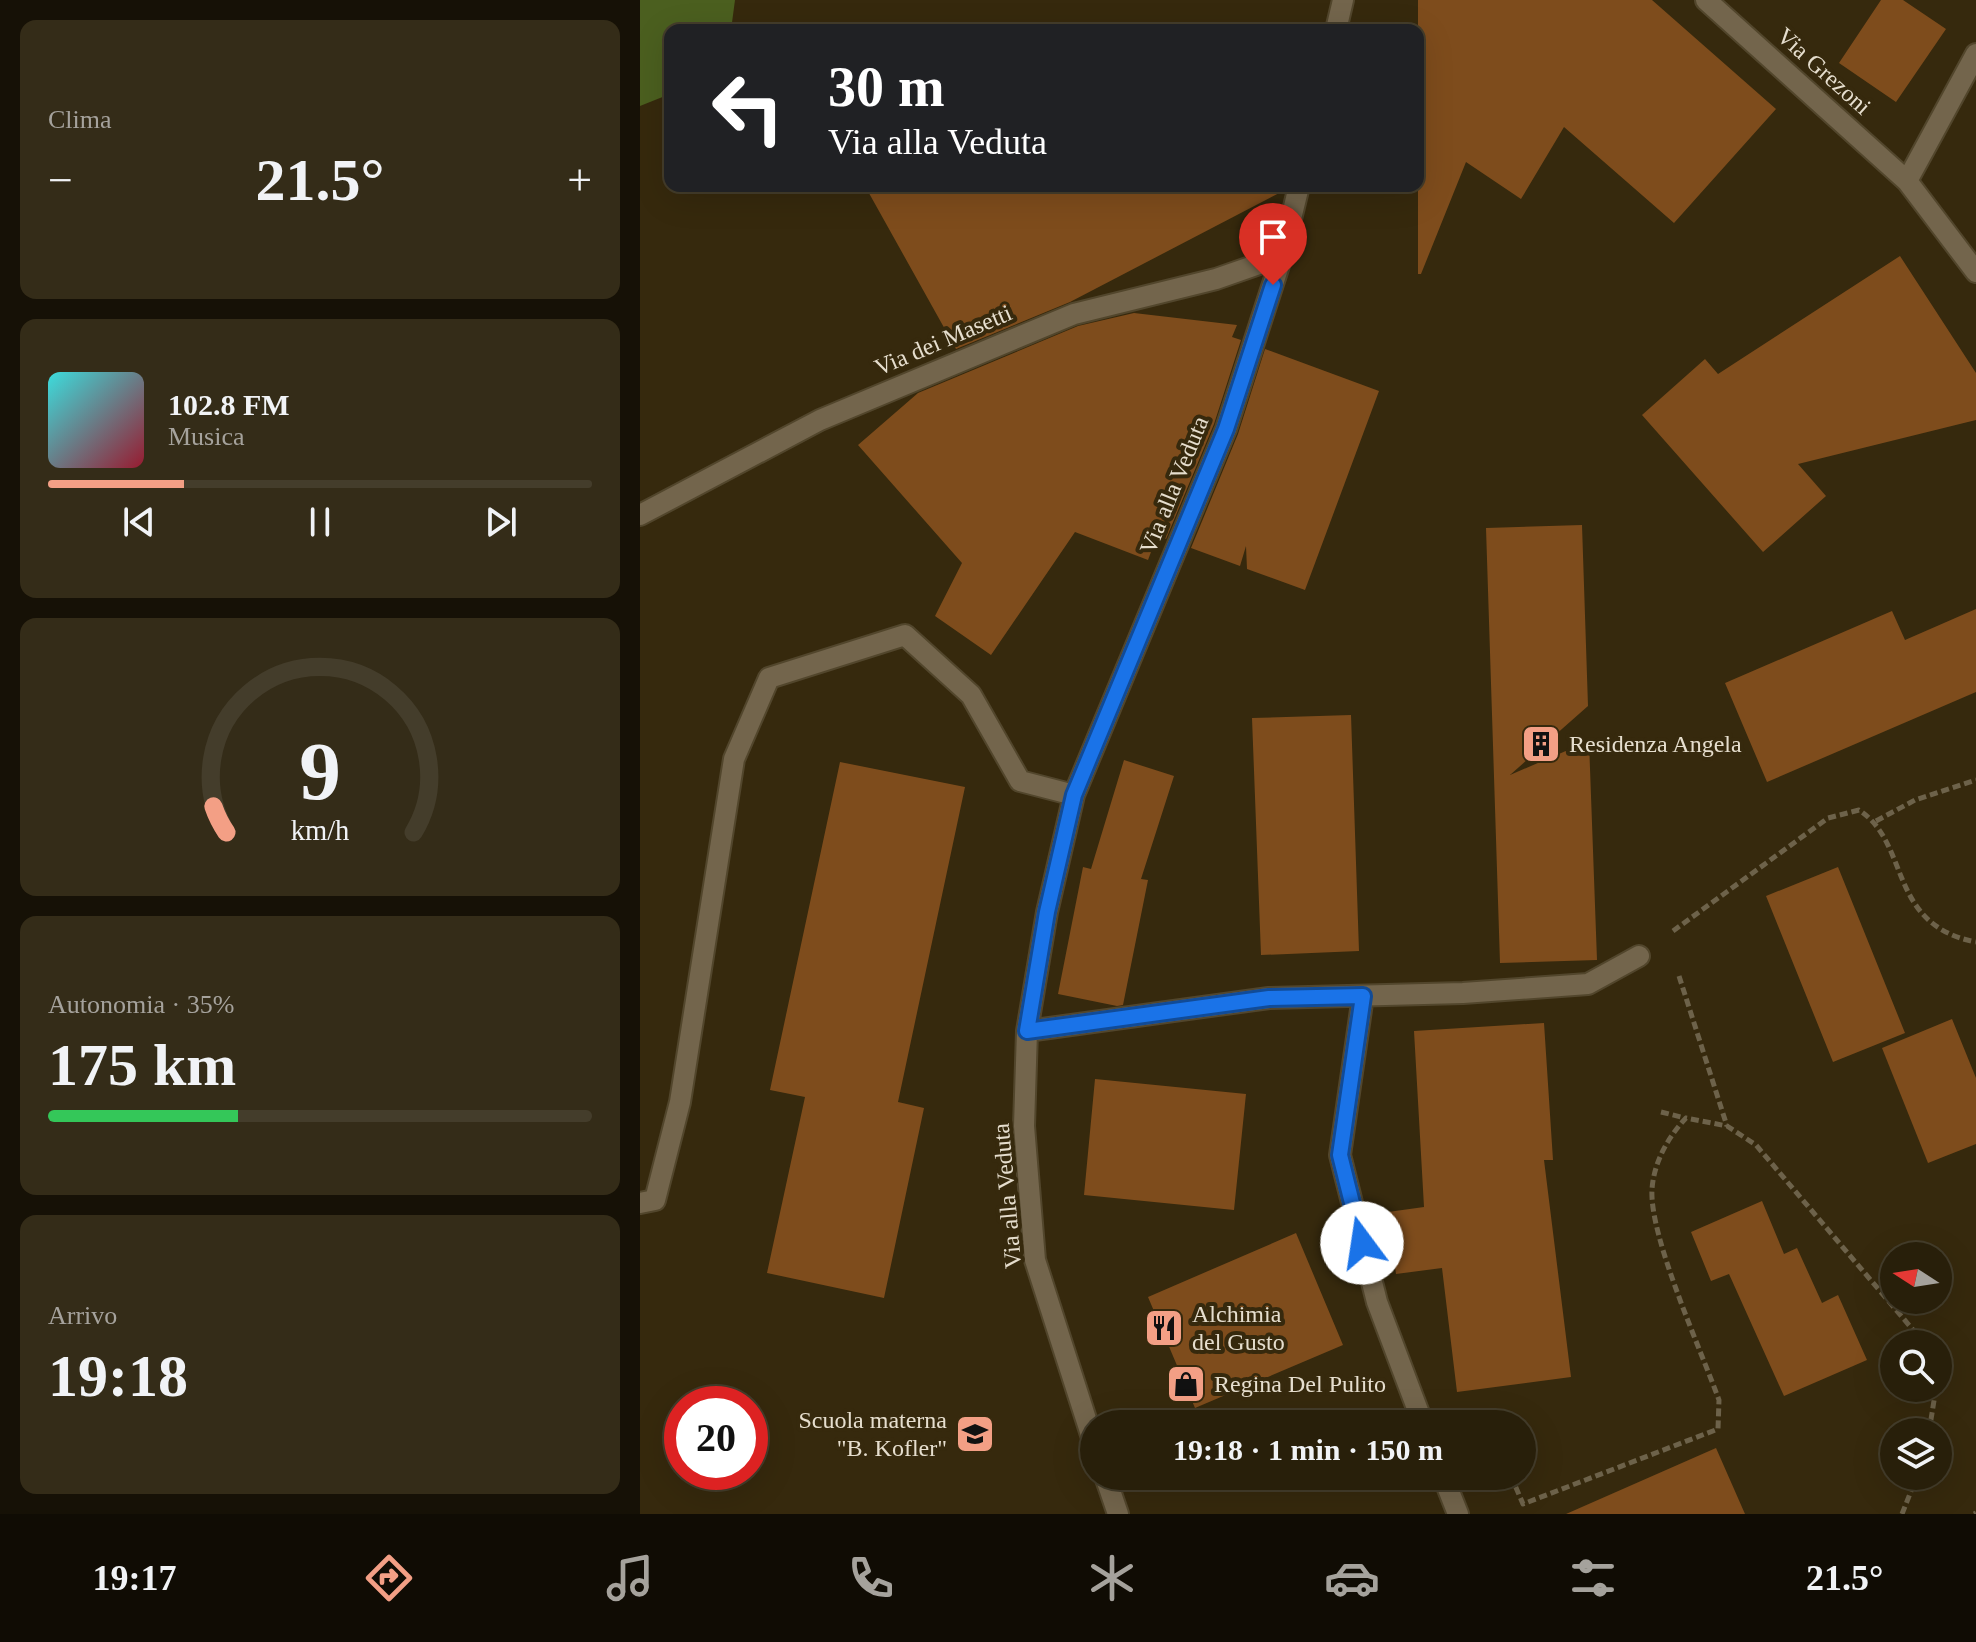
<!DOCTYPE html>
<html lang="it">
<head>
<meta charset="utf-8">
<style>
	body { margin:0; font-family:"Times New Roman",serif; background:#342c18; color:#f1f3f6; height:100vh; display:flex; flex-direction:column; font-size:30px; white-space:nowrap }
	* { box-sizing:border-box; margin:0 }
	p { font-size:26px; color:#a5a29c }
	.icon { flex:none; width:44px; height:44px; fill:none; stroke:currentColor; stroke-width:2; stroke-linecap:round; stroke-linejoin:round }
	.map { position:relative; flex:1; overflow:hidden }
	.sheet { display:flex; flex-direction:column; gap:20px; padding:20px; background:#161106; width:640px }
	.sheet>* { flex:none }
	.banner { position:absolute; left:24px; top:24px; width:760px; height:168px; border-radius:16px; box-shadow:0 8px 32px #0002,0 0 0 2px #443d2b; background:#202124; color:#fff; overflow:hidden }
	.needle { width:52px; rotate:282deg }
	.tools { position:absolute; left:1240px; top:1242px; display:grid; gap:16px }
	.tools a { display:grid; place-items:center; width:72px; height:72px; border-radius:50%; background:#281f0a; box-shadow:0 8px 32px #0002,0 0 0 2px #443d2b; font-size:40px }
	.speed { position:absolute; left:24px; top:1386px; display:flex; gap:16px; font-size:40px; font-weight:700; text-align:center }
	.speed>* { display:grid; place-content:center; width:104px; height:104px; border-radius:50%; background:#281f0a; box-shadow:0 8px 32px #0002,0 0 0 2px #443d2b; line-height:1 }
	.speed .limit { border:12px solid #d22; background:#fff; color:#111 }
	.pin { position:absolute; display:grid; place-items:center; width:68px; height:68px; color:#fff; margin:-82px -34px; border-radius:50% 50% 50% 0; rotate:-45deg; box-shadow:0 0 8px #0007 }
	.pin .icon { rotate:45deg }
	.me { position:absolute; width:88px; margin:-44px; rotate:346deg; stroke-linejoin:round; filter:drop-shadow(0 0 6px #0008) }
	.turn { display:flex; align-items:center; gap:28px; height:168px; padding:0 32px; font-size:36px }
	.turn .icon { width:104px; height:104px; stroke-width:2.5 }
	.turn b { display:block; font-size:56px; line-height:68px }
	.big { font-size:60px; font-weight:800; line-height:1.1 }
	.sheet .tile { flex:1; display:flex; flex-direction:column; justify-content:center; gap:12px; min-width:0; padding:0 28px; border-radius:16px; background:#342c18 }
	.sheet .dial { align-items:center; gap:0 }
	.dial svg { height:208px; overflow:visible; fill:none; stroke:#443d2b; stroke-width:7; stroke-linecap:round; text-anchor:middle }
	.dial text { fill:#f1f3f6; stroke:none }
	.song { display:flex; align-items:center; gap:24px }
	.cover { width:96px; height:96px; border-radius:12px; background:linear-gradient(135deg,hsl(180 70% 55%),hsl(350 70% 35%)) }
	.played { height:8px; border-radius:4px; background:linear-gradient(90deg,#f39f85 25%,#443d2b 25%) }
	.keys { display:flex; justify-content:space-around; direction:ltr }
	.heat { display:flex; justify-content:space-between; align-items:center; font-size:44px; direction:ltr }
	.charge { height:12px; border-radius:6px; background:linear-gradient(90deg,#34c759 35%,#443d2b 0) }
	.trip { position:absolute; left:440px; top:1410px; width:456px; height:80px; border-radius:40px; background:#281f0a; box-shadow:0 8px 32px #0002,0 0 0 2px #443d2b; font-weight:800; line-height:80px; text-align:center }
	.menu { display:flex; height:128px; justify-content:space-around; align-items:center; background:#100c04; color:#a5a29c }
	.menu .icon { width:56px; height:56px }
	.menu .active { color:#f39f85 }
	.menu b { font-size:36px; color:#f1f3f6 }
	main { display:flex; flex:1; min-height:0 }
	.map>svg:first-child { display:block }
	.forest { fill:#4b5f1f }
	.building { fill:#7e4c1c }
	.lines { fill:none; stroke-linecap:round; stroke-linejoin:round }
	.minor-casing { stroke:#52462c; stroke-width:24 }
	.path { stroke:#6d624a; stroke-width:5; stroke-dasharray:8 4; stroke-linecap:butt }
	.minor { stroke:#73654c; stroke-width:20 }
	.route-casing { stroke:#114b97; stroke-width:20 }
	.route { stroke:#1a73e8; stroke-width:14 }
	.labels { text-anchor:middle; dominant-baseline:central; stroke-width:8; stroke-linejoin:round; paint-order:stroke }
	.street-label { font-size:24px; fill:#e6dece; stroke:#36290d }
	.poi-label { font-size:24px; fill:#e6dece; stroke:#36290d; text-anchor:start }
</style>
</head>
<body>
<main>
<section class="sheet">
<div class="tile"><p>Clima</p>
<div class="heat"><a>−</a><b class="big">21.5°</b><a>+</a></div>
</div>
<div class="tile">
<div class="song"><i class="cover"></i><div><b>102.8 FM</b><p>Musica</p></div></div>
<div class="played"></div>
<div class="keys"><svg class="icon" aria-label="previous" viewBox="0 0 24 24"><path d="M18 5L8 12l10 7zM5 5v14"/></svg><svg class="icon" aria-label="pause" viewBox="0 0 24 24"><path d="M8 5v14M16 5v14"/></svg><svg class="icon" aria-label="next" viewBox="0 0 24 24"><path d="M6 5l10 7-10 7zM19 5v14"/></svg></div>
</div>
<div class="tile dial"><svg viewBox="0 0 100 80">
<path d="M14 69A42 42 0 1 1 86 69"/>
<path d="M14 69A42 42 0 0 1 9 59" stroke="#f39f85"/>
<text x="50" y="56" font-size="32" font-weight="700">9</text>
<text x="50" y="72" font-size="11">km/h</text>
</svg></div>
<div class="tile"><p>Autonomia · 35%</p><b class="big">175 km</b><div class="charge"></div></div>
<div class="tile"><p>Arrivo</p><b class="big">19:18</b></div>
</section>
<div class="map">
<svg width="1336" height="1514" viewBox="0 0 1336 1514">
	<rect width="100%" height="100%" fill="#36290d"/>
	<!-- forest -->
	<path class="forest" d="M 0,0 L 95,0 L 91,30 L 30,30 L 30,94 L 0,106 Z"/>
	<!-- building -->
	<path class="building" d="M 778,0 L 1012,0 L 1136,109 L 1034,223 L 924,127 L 881,199 L 826,162 L 781,274 L 778,274 Z
		M 1241,0 L 1263,0 L 1306,29 L 1256,102 L 1199,63 Z
		M 225,186 L 646,186 L 645,190 L 430,302 L 316,349 Z
		M 1260,256 L 1336,373 L 1336,420 L 1158,464 L 1186,496 L 1123,552 L 1002,415 L 1065,359 L 1078,374 Z
		M 494,313 L 597,325 L 592,337 L 601,340 L 574,424 L 526,539 L 517,536 L 508,560 L 435,532 L 351,655 L 295,616 L 322,563 L 218,445 L 278,393 L 438,326 Z
		M 625,349 L 739,391 L 665,590 L 607,569 L 606,546 L 600,566 L 551,548 L 598,434 Z
		M 942,525 L 948,706 L 870,775 L 949,741 L 957,960 L 860,963 L 846,528 Z
		M 1336,609 L 1336,692 L 1127,782 L 1085,683 L 1252,611 L 1265,640 Z
		M 711,715 L 719,951 L 621,955 L 612,718 Z
		M 484,760 L 534,776 L 501,879 L 508,880 L 483,1005 L 477,1006 L 418,994 L 443,867 L 451,869 Z
		M 200,762 L 325,787 L 258,1102 L 284,1108 L 244,1298 L 127,1273 L 165,1097 L 130,1090 Z
		M 1198,867 L 1265,1033 L 1193,1062 L 1126,896 Z
		M 1312,1019 L 1336,1078 L 1336,1144 L 1288,1163 L 1242,1048 Z
		M 904,1023 L 913,1160 L 904,1160 L 931,1377 L 817,1392 L 802,1268 L 756,1274 L 748,1212 L 784,1207 L 774,1031 Z
		M 455,1079 L 606,1094 L 594,1210 L 444,1195 Z
		M 1122,1201 L 1144,1254 L 1157,1248 L 1182,1303 L 1198,1295 L 1227,1360 L 1144,1396 L 1089,1274 L 1071,1281 L 1051,1232 Z
		M 656,1233 L 703,1345 L 555,1408 L 508,1297 Z
		M 1076,1448 L 1105,1514 L 926,1514 Z"/>
	<g class="lines">
		<defs>
			<path id="minor" d="M 1066,0 L 1267,181 L 1336,272
				M 696,30 L 703,0
				M 1267,181 L 1336,54
				M 0,515 L 180,420 L 434,314 L 576,279 L 642,256
				M 723,996 L 700,1155 L 737,1302 L 783,1424
				M 387,1031 L 629,998 L 823,993 L 948,984 L 999,956
				M 0,1203 L 15,1200 L 40,1102 L 94,759 L 129,678 L 265,635 L 331,695 L 380,781 L 434,795
				M 454,1444 L 395,1260 L 384,1126 L 387,1031 L 407,912 L 434,795 L 586,429 L 642,256 L 659,186
				M 465,1476 L 478,1514
				M 803,1476 L 818,1514"/>
		</defs>
		<!-- minor casing -->
		<use href="#minor" class="minor-casing"/>
		<!-- path -->
		<path class="path" d="M 1236,821 L 1275,800 L 1336,780
			M 1033,931 L 1188,818 L 1219,810 C 1271,844 1247,925 1336,942
			M 1039,976 L 1087,1126
			M 1021,1112 L 1045,1118
			M 1289,1432 L 1296,1388
			M 871,1476 L 883,1504 L 1078,1429 L 1079,1400 C 1061,1350 1009,1236 1012,1189 C 1014,1162 1028,1137 1046,1118 L 1087,1126 L 1116,1145 L 1285,1344
			M 1262,1514 L 1277,1476
			M 1334,1514 L 1336,1513"/>
		<!-- minor -->
		<use href="#minor" class="minor"/>
	</g>
	<g class="lines">
		<defs>
			<path id="route" d="M 633,285 L 586,429 L 434,795 L 407,912 L 387,1031 L 629,998 L 723,996 L 700,1155 L 722,1243"/>
		</defs>
		<!-- route casing -->
		<use href="#route" class="route-casing"/>
		<!-- route -->
		<use href="#route" class="route"/>
	</g>
	<!-- icons -->
	<defs>
		<symbol id="building-square" viewBox="-11 -11 22 22"><rect x="-9" y="-9" width="18" height="18" rx="4" fill="#f39f85" stroke="#36290d"/><path d="M-4-6H4V6H1V3H-1V6H-4ZM-2.5-4.3h1.7v1.8h-1.7ZM.8-4.3h1.7v1.8H.8ZM-2.5-1h1.7V.8h-1.7ZM.8-1h1.7V.8H.8Z" fill="#111"/></symbol>
		<symbol id="restaurant-square" viewBox="-11 -11 22 22"><rect x="-9" y="-9" width="18" height="18" rx="4" fill="#f39f85" stroke="#36290d"/><path d="M-5-6h1v4h1v-4h1v4h1v-4h1v5L-1.5 .5V6h-2V.5L-5-1ZM5-6V6H3V1.5H1.5Q1.5-4 5-6Z" fill="#111"/></symbol>
		<symbol id="shop-square" viewBox="-11 -11 22 22"><rect x="-9" y="-9" width="18" height="18" rx="4" fill="#f39f85" stroke="#36290d"/><path d="M-5-2.5h2.3a2.7 3.5 0 0 1 5.4 0H5L5.5 6h-11ZM-1.5-2.5h3a1.5 2.3 0 0 0-3 0Z" fill="#111"/></symbol>
		<symbol id="school-square" viewBox="-11 -11 22 22"><rect x="-9" y="-9" width="18" height="18" rx="4" fill="#f39f85" stroke="#36290d"/><path d="M0-5L7-2L0 1L-7-2ZM-4 1L0 2.5L4 1V4Q0 6-4 4Z" fill="#111"/></symbol>
	</defs>
	<g fill-rule="evenodd">
		<use href="#building-square" x="879" y="722" width="44" height="44"/>
		<use href="#restaurant-square" x="502" y="1306" width="44" height="44"/>
		<use href="#shop-square" x="524" y="1362" width="44" height="44"/>
		<use href="#school-square" x="313" y="1412" width="44" height="44"/>
	</g>
	<g class="labels">
		<!-- street labels -->
		<g class="street-label">
			<text transform="translate(1184 71) rotate(42)">Via Grezoni</text>
			<text transform="translate(303 340) rotate(-23)">Via dei Masetti</text>
			<text transform="translate(534 485) rotate(-68)">Via alla Veduta</text>
			<text transform="translate(367 1196) rotate(-95)">Via alla Veduta</text>
		</g>
		<!-- poi labels -->
		<g class="poi-label">
			<text x="929" y="744">Residenza Angela</text>
			<text x="552" y="1314">Alchimia<tspan x="552" dy="28">del Gusto</tspan></text>
			<text x="574" y="1384">Regina Del Pulito</text>
			<text x="307" y="1420" text-anchor="end">Scuola materna<tspan x="307" dy="28">"B. Kofler"</tspan></text>
		</g>
	</g>
</svg>
<div class="tools">
<a><svg class="needle" viewBox="-14 -14 28 28"><path d="M0-13l5 13h-10z" fill="#e53935"/><path d="M0 13l5-13h-10z" fill="#a5a29c"/></svg></a>
<a><svg class="icon" aria-label="search" viewBox="0 0 24 24"><circle cx="10" cy="10" r="6"/><path d="M15 15l6 6"/></svg></a>
<a><svg class="icon" aria-label="layers" viewBox="0 0 24 24"><path d="M12 4l9 5-9 5-9-5zM3 14l9 5 9-5"/></svg></a>
</div>
<div class="speed"><div class="limit">20</div></div>
<div class="pin" style="left:633px;top:285px;background:#d93025"><svg class="icon" aria-label="arrive" viewBox="0 0 24 24"><path d="M6 21V4h12l-3 4 3 4H6"/></svg></div>
<svg class="me" style="left:722px;top:1243px" viewBox="-20 -20 40 40"><circle r="19" fill="#fff"/><path d="M0-13L10 11 0 6-10 11z" fill="#1a73e8"/></svg>
<div class="trip">19:18 · 1 min · 150 m</div>
<div class="banner">
<div class="turn"><svg class="icon" aria-label="left" viewBox="0 0 24 24"><path d="M17 20v-9H6M10 6l-5 5 5 5"/></svg><div><b>30 m</b>Via alla Veduta</div></div>
</div>
</div>
</main>
<nav class="menu">
<b>19:17</b>
<svg class="icon active" aria-label="directions" viewBox="0 0 24 24"><path d="M12 3l9 9-9 9-9-9zM9 14v-3h6M13 9l2 2-2 2"/></svg>
<svg class="icon" aria-label="music" viewBox="0 0 24 24"><path d="M9 18V5l10-2v13"/><circle cx="6" cy="18" r="3"/><circle cx="16" cy="16" r="3"/></svg>
<svg class="icon" aria-label="phone" viewBox="0 0 24 24"><path d="M5 4h4l2 5-3 2q2 4 5 5l2-3 5 2v4C11 20 4 13 5 4z"/></svg>
<svg class="icon" aria-label="climate" viewBox="0 0 24 24"><path d="M12 3v18M4 7l16 10M4 17L20 7"/></svg>
<svg class="icon" aria-label="car" viewBox="0 0 24 24"><path d="M5 17H2v-5l4-1 3-4h7l3 4 3 1v5h-3M9 17h6M6 11h13"/><circle cx="7" cy="17" r="2"/><circle cx="17" cy="17" r="2"/></svg>
<svg class="icon" aria-label="filters" viewBox="0 0 24 24"><path d="M4 7h16M4 17h16"/><circle cx="9" cy="7" r="2"/><circle cx="15" cy="17" r="2"/></svg>
<b>21.5°</b>
</nav>
</body>
</html>
